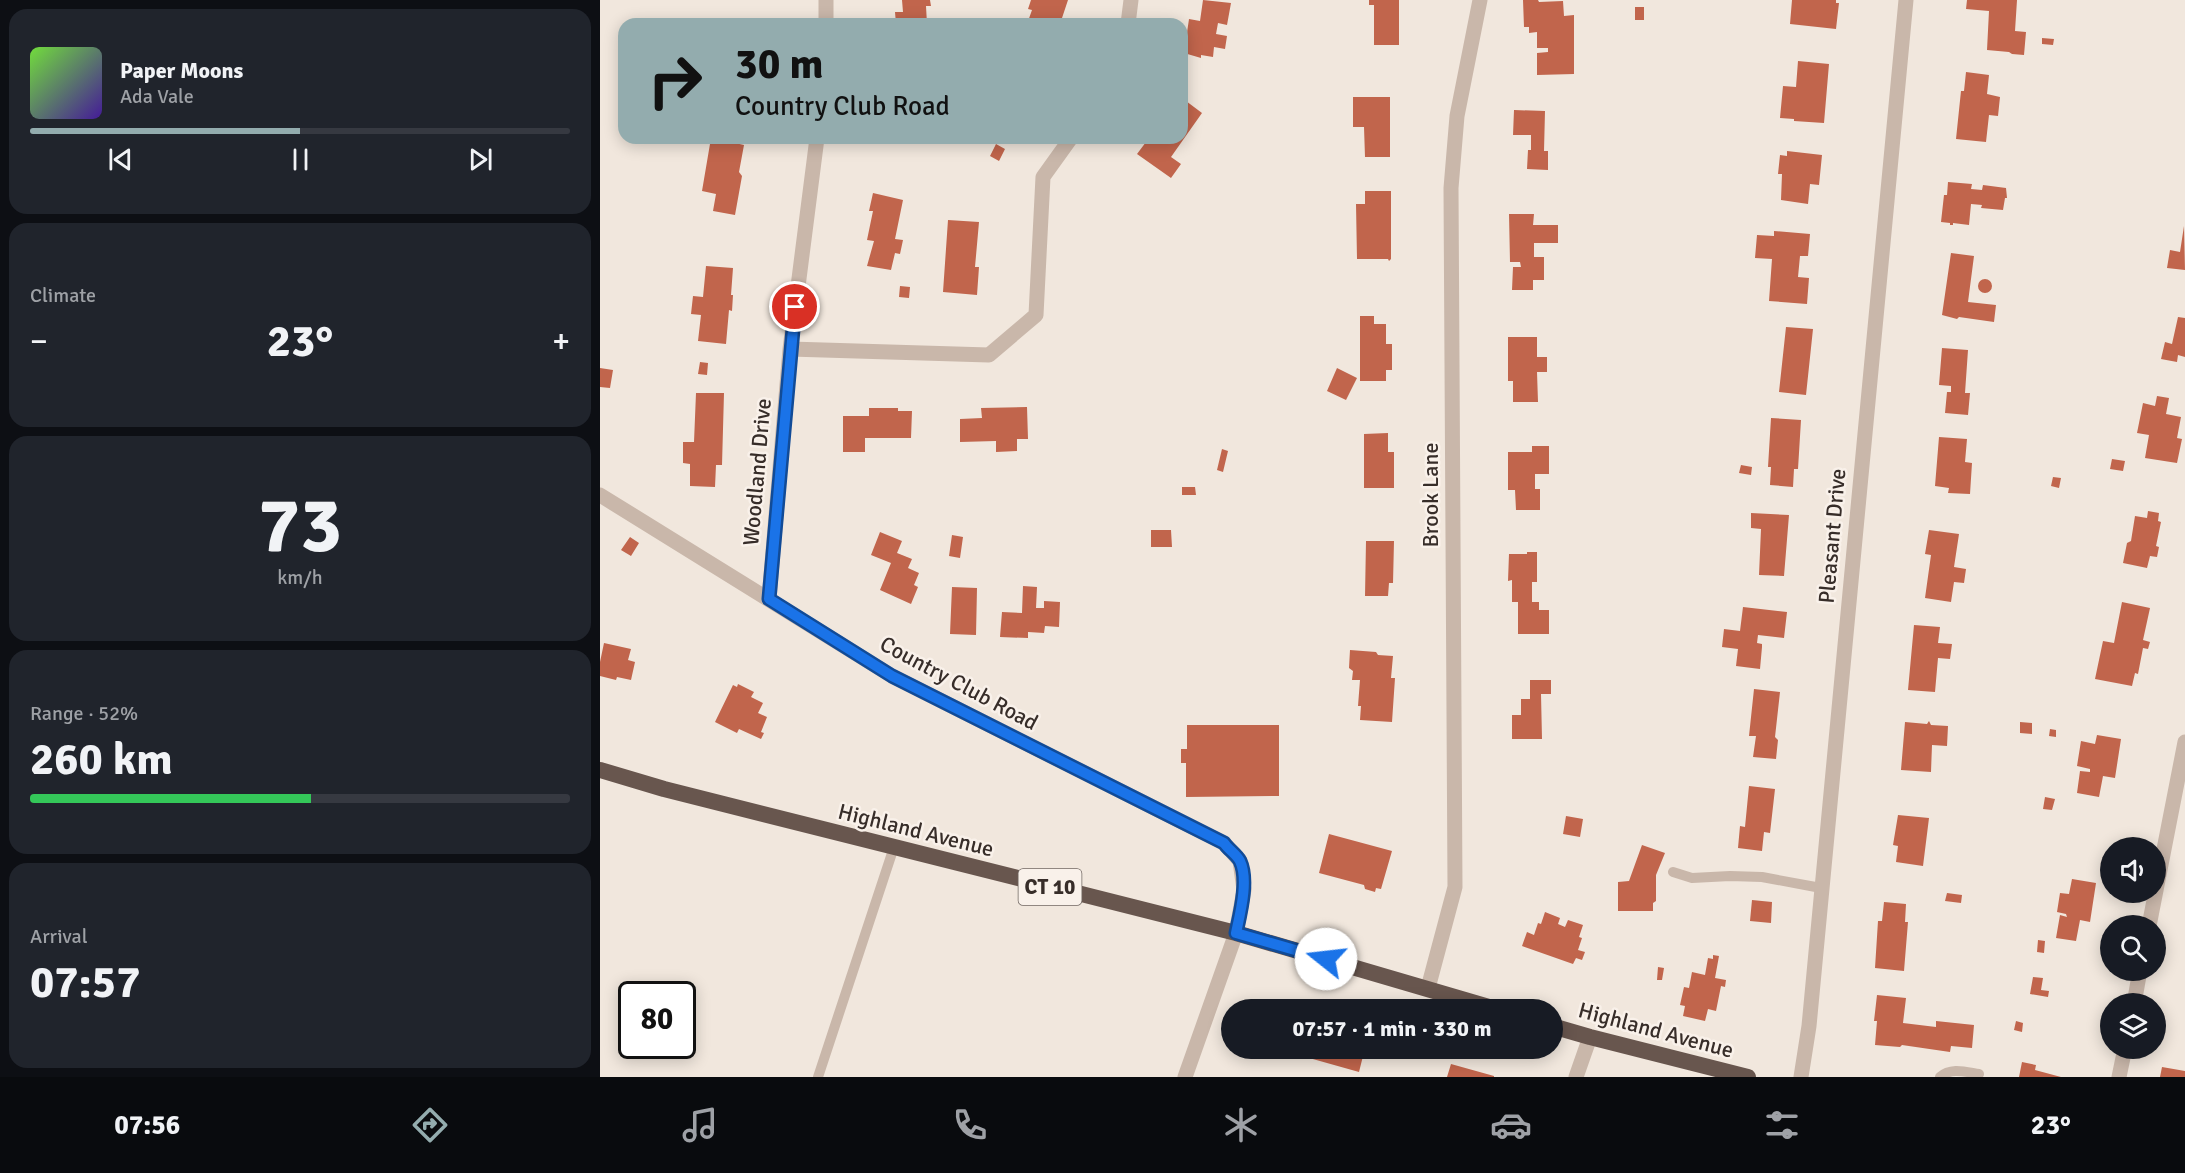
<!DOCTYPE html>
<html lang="en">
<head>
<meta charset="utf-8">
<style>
	body { margin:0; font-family:Signika,sans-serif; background:#20242c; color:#f1f3f6; height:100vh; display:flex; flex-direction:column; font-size:22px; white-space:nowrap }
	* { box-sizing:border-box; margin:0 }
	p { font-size:20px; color:#9ea1a6 }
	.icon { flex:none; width:33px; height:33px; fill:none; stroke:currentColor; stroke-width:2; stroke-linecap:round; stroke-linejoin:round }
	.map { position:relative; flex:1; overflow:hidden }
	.panel { display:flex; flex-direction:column; gap:9px; padding:9px; background:#0d0f14; width:600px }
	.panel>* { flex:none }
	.banner { position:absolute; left:18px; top:18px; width:570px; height:126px; border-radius:18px; box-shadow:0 3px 15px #0003; background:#93acae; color:#111; overflow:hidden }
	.tools { position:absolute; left:1500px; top:837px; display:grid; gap:12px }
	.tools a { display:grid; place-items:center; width:66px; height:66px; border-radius:50%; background:#171b24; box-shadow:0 3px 15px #0003; font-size:30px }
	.speed { position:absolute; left:18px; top:981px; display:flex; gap:12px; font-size:30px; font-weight:700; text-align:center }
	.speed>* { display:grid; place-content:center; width:78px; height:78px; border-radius:50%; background:#171b24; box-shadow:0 3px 15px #0003; line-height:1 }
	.speed .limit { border:3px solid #111; border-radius:9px; background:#fff; color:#111 }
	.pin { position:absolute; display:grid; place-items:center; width:51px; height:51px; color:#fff; margin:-26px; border:3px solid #fff; border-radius:50%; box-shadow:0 2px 6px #0007 }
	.me { position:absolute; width:66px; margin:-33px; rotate:286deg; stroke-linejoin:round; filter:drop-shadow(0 0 4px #0008) }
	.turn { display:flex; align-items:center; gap:21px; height:126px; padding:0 18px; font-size:27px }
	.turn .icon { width:78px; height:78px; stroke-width:2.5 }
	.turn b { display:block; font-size:42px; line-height:51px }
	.big { font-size:45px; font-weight:800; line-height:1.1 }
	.panel .tile { flex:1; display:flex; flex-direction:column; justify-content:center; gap:9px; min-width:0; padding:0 21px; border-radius:18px; background:#20242c }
	.panel .dial { align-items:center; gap:0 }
	.dial b { font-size:78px; line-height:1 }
	.song { display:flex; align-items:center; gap:18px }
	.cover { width:72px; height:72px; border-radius:9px; background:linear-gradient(135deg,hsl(100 70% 55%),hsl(260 70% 35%)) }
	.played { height:6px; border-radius:3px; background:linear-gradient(90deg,#93acae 50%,#363941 50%) }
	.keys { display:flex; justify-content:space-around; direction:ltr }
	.heat { display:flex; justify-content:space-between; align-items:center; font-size:33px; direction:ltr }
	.charge { height:9px; border-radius:4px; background:linear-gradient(90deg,#34c759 52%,#363941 0) }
	.trip { position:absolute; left:621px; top:999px; width:342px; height:60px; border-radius:30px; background:#171b24; box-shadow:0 3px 15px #0003; font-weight:800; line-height:60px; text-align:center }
	.tabs { display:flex; height:96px; justify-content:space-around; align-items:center; background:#090b0e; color:#9ea1a6 }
	.tabs .icon { width:42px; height:42px }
	.tabs .on { color:#93acae }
	.tabs b { font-size:27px; color:#f1f3f6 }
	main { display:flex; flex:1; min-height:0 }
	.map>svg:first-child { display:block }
	.building { fill:#c1654c }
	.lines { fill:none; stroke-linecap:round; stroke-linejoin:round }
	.service { stroke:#c9b7aa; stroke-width:10 }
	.minor { stroke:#c9b7aa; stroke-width:15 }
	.tertiary { stroke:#c9b7aa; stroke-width:15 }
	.trunk { stroke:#68564e; stroke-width:16 }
	.route-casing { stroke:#114b97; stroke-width:15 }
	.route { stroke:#1a73e8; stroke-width:10 }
	.labels { text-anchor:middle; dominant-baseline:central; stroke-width:5; stroke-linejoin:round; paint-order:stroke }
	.shield { fill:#f9f1ea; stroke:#716863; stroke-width:1.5 }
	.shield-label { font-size:21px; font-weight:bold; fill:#372d29 }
	.street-label { font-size:22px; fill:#372d29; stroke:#f9f1ea }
</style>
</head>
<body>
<main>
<section class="panel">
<div class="tile">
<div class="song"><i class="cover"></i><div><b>Paper Moons</b><p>Ada Vale</p></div></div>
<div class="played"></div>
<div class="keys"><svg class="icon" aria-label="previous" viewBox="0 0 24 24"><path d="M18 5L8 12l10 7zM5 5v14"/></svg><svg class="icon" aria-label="pause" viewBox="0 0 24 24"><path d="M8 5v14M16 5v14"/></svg><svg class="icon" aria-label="next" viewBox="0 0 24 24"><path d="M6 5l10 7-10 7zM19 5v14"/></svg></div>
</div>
<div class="tile"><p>Climate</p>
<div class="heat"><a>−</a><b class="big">23°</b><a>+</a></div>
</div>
<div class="tile dial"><b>73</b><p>km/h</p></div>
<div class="tile"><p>Range · 52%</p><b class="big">260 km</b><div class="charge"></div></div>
<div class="tile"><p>Arrival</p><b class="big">07:57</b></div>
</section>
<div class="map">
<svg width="1585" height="1077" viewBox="0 0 1585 1077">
	<rect width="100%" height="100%" fill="#f1e7dd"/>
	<!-- building -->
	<path class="building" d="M 302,0 L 330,0 L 331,6 L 326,6 L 327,24 L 296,24 L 295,12 L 303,12 Z
		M 431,0 L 468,0 L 460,24 L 427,24 L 432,10 L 428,9 Z
		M 603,0 L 631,3 L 627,25 L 618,23 L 616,34 L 627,36 L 625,49 L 614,47 L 613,57 L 601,55 L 601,58 L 584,53 L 589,19 L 600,21 Z
		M 769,0 L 799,0 L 799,45 L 774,45 L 774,5 L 769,5 Z
		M 923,0 L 938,0 L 939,2 L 963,1 L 964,16 L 974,15 L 974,74 L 937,75 L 937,53 L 948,52 L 948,48 L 937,48 L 937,32 L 929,33 L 929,27 L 924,27 Z
		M 1192,0 L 1236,0 L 1236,3 L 1239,3 L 1236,29 L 1190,24 Z
		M 1367,0 L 1417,0 L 1415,31 L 1426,32 L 1424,55 L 1412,54 L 1409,52 L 1387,50 L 1389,11 L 1366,9 Z
		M 1035,7 L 1044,7 L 1044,20 L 1035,20 Z
		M 120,21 L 136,22 L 136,24 L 120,24 Z
		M 1442,38 L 1454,39 L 1453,45 L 1442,44 Z
		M 1198,61 L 1229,64 L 1224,123 L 1194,121 L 1194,119 L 1180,118 L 1183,86 L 1196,87 Z
		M 1366,72 L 1389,75 L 1387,94 L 1400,97 L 1398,116 L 1389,115 L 1386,142 L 1356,139 L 1361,91 L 1364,91 Z
		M 753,97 L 790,97 L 790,157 L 765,157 L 764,127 L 753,127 Z
		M 582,98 L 602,113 L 571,157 L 581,164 L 571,178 L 537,154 L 549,138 L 582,138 Z
		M 914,110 L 945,111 L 944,151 L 948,151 L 948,170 L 927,169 L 928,150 L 931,150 L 931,135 L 913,135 Z
		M 111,138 L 136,138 L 135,143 L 144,145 L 139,172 L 142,176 L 135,215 L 113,211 L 116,194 L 102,191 Z
		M 396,144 L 405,149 L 399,161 L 390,156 Z
		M 1187,151 L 1222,155 L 1219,185 L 1210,184 L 1208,204 L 1181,200 L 1182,174 L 1178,174 L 1180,155 L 1187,156 Z
		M 1348,182 L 1372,184 L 1371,189 L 1382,190 L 1383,185 L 1406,188 L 1407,198 L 1405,198 L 1403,210 L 1381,208 L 1382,205 L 1371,204 L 1369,225 L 1353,223 L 1353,225 L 1350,225 L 1350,223 L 1341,222 L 1344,195 L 1347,195 Z
		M 765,191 L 791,191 L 791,259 L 789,261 L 788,259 L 757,259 L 756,204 L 765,204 Z
		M 273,193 L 303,200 L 295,239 L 303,240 L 300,254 L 295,253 L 291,270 L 267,266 L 274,241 L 267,240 L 273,211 L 269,211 Z
		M 909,214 L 934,214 L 933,225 L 958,225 L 958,243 L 934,243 L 934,257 L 944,257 L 944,280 L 933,280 L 933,290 L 912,290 L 913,267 L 921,267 L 920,262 L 910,262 Z
		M 348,220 L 379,222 L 375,267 L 379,267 L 377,295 L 343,292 Z
		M 1584,226 L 1585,270 L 1567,268 L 1570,250 L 1580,252 Z
		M 1174,231 L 1210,234 L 1208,256 L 1200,256 L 1198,277 L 1209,278 L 1207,304 L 1169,301 L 1172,259 L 1155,258 L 1157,235 L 1174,236 Z
		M 1351,253 L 1374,256 L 1368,302 L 1396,305 L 1394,322 L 1359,317 L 1357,319 L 1342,315 Z
		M 106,266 L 133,268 L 131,295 L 133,295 L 132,311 L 129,310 L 126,344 L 98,341 L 101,315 L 91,314 L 93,296 L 103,297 Z
		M1378 286a7 7 0 1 1 14 0a7 7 0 1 1-14 0Z
		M 300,286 L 310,287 L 309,298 L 299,297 Z
		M 760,316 L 774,316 L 774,324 L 786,324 L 786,344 L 792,344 L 792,370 L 786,370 L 786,381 L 760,381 Z
		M 1578,317 L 1585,318 L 1585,357 L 1578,355 L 1577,362 L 1561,359 L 1565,342 L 1572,344 Z
		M 1186,327 L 1213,329 L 1206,395 L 1179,392 Z
		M 908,337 L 937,337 L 937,357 L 947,357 L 947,372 L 937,372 L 938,402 L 913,402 L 913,381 L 908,381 Z
		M 1342,348 L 1368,350 L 1365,393 L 1370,393 L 1368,415 L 1345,413 L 1347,392 L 1351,392 L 1351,386 L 1339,385 Z
		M 100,362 L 108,363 L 107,375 L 98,374 Z
		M 0,368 L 13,370 L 10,388 L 0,387 Z
		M 737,368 L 757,378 L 746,400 L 727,391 Z
		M 96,393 L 124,393 L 122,465 L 116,465 L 115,487 L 90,486 L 90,464 L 83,463 L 83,442 L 94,442 Z
		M 1557,396 L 1569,398 L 1566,414 L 1581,417 L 1577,438 L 1582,439 L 1577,463 L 1545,458 L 1549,435 L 1537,433 L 1543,403 L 1555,406 Z
		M 427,407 L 428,439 L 417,439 L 417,451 L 396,452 L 396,441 L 360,442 L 360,419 L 382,418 L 381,408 Z
		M 269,408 L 298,408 L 298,411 L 312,411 L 311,438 L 265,438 L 265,452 L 243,452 L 243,416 L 269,416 Z
		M 1171,418 L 1201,420 L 1198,469 L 1194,469 L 1193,487 L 1170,485 L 1171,467 L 1168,467 Z
		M 788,433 L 788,452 L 794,452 L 794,488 L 764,488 L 764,434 Z
		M 1339,437 L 1367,439 L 1365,462 L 1372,463 L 1370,494 L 1348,493 L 1349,488 L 1335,486 Z
		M 932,446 L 949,446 L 949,474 L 935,474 L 935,489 L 940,489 L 940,510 L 916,510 L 915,490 L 908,490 L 908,452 L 932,452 Z
		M 622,449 L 628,451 L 623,472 L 617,470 Z
		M 1512,459 L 1525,461 L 1523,471 L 1510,469 Z
		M 1141,465 L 1152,467 L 1151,475 L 1139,473 Z
		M 1453,477 L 1461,478 L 1459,488 L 1451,486 Z
		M 582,487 L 595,487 L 596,495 L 582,495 Z
		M 1548,511 L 1559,513 L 1558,521 L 1561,522 L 1556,546 L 1559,547 L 1557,557 L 1550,556 L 1547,568 L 1523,563 L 1527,543 L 1531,541 L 1535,516 L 1547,518 Z
		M 1151,513 L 1189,515 L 1184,576 L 1159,575 L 1161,529 L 1151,528 Z
		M 551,530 L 571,530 L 572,547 L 551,547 Z
		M 1329,530 L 1359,534 L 1354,567 L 1366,569 L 1364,583 L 1354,582 L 1351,602 L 1325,598 L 1331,555 L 1325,554 Z
		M 280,532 L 302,541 L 297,553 L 312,559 L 308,568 L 319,573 L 314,585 L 318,587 L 311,604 L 280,590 L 291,563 L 271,555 Z
		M 352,535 L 363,537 L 360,558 L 349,556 Z
		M 30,537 L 39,543 L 31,556 L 21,550 Z
		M 766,541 L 794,541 L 793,583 L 789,583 L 788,596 L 765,596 Z
		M 927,552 L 937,552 L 937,582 L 932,582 L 932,602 L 939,602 L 939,610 L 949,610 L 949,634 L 918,634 L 918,602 L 912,602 L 912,580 L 908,581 L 909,554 L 927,554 Z
		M 423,586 L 437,587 L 436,608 L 444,608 L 444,601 L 460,602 L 459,627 L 445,626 L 444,633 L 428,632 L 428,638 L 400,637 L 402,612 L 422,613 Z
		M 352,587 L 377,588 L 376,635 L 350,634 Z
		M 1522,602 L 1550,608 L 1543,640 L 1550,642 L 1548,649 L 1543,648 L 1538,674 L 1535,673 L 1532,686 L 1495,679 L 1503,641 L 1514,643 Z
		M 1143,607 L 1187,612 L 1184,638 L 1158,635 L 1157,643 L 1162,644 L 1162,647 L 1160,669 L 1136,666 L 1138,649 L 1122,647 L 1124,629 L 1140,631 Z
		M 1314,625 L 1340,627 L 1338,643 L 1352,644 L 1350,659 L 1338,658 L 1335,692 L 1308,690 Z
		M 4,643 L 31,649 L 28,660 L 35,662 L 31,680 L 17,677 L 16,680 L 0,676 L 0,662 Z
		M 750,650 L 776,652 L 778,655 L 793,656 L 791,678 L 795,678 L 792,722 L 760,720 L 761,706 L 758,706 L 760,680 L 752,680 L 753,671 L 749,668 Z
		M 930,680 L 951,680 L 951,694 L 941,694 L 942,739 L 912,739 L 912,715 L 921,715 L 921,699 L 930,699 Z
		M 138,684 L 154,692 L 151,697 L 163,703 L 158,713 L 167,717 L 161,732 L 164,733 L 161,739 L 139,729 L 137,733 L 115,722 L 133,685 L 137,687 Z
		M 1154,689 L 1180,692 L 1175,737 L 1178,740 L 1176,759 L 1153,757 L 1156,736 L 1149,736 Z
		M 1329,721 L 1331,725 L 1348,726 L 1347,746 L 1332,745 L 1331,772 L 1301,770 L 1305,722 L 1327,724 Z
		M 1420,722 L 1432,723 L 1432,734 L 1420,733 Z
		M 587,725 L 679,725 L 679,796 L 586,797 L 586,763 L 581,763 L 581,749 L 587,749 Z
		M 1450,729 L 1456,730 L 1456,737 L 1449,736 Z
		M 1497,735 L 1521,739 L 1515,778 L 1503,776 L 1499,797 L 1477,793 L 1480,771 L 1490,772 L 1490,769 L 1477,766 L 1481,741 L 1495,744 Z
		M 1149,786 L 1175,789 L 1170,833 L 1164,832 L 1162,851 L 1138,848 L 1140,826 L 1145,827 Z
		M 1445,797 L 1455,799 L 1452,810 L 1443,809 Z
		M 1298,815 L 1329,818 L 1323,866 L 1296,862 L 1298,846 L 1293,845 Z
		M 966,816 L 983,819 L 980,837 L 963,834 Z
		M 729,834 L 792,851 L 781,889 L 776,888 L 775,892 L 765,889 L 764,885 L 719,873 Z
		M 1042,845 L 1065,853 L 1056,875 L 1056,901 L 1053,903 L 1053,911 L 1018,911 L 1018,882 L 1029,881 Z
		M 1472,879 L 1496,883 L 1490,922 L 1480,920 L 1476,941 L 1456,938 L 1460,915 L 1467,917 L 1466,914 L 1457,912 L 1460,893 L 1469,894 Z
		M 1347,893 L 1362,895 L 1361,903 L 1345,901 Z
		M 1152,900 L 1172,902 L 1171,923 L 1150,921 Z
		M 1284,902 L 1306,904 L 1305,922 L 1308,922 L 1304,971 L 1275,968 L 1278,921 L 1282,921 Z
		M 945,912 L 960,918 L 958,924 L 965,927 L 968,920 L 983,925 L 979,937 L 982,938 L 978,950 L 985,952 L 982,960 L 976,958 L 973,964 L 922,946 L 927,932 L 934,935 L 938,923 L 941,924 Z
		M 1438,940 L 1445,941 L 1444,953 L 1437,952 Z
		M 1113,955 L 1119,956 L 1115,978 L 1126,980 L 1125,987 L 1121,986 L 1116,1011 L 1108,1009 L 1105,1021 L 1083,1016 L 1085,1006 L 1080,1005 L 1084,987 L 1089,988 L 1092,972 L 1105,975 L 1108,958 L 1113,959 Z
		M 1058,967 L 1064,968 L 1062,980 L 1057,980 Z
		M 1433,977 L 1443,978 L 1441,990 L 1449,991 L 1448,997 L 1430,994 Z
		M 1277,995 L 1306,998 L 1303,1023 L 1336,1027 L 1336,1021 L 1374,1025 L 1372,1048 L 1351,1046 L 1350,1052 L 1302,1045 L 1300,1047 L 1275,1045 L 1277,1021 L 1274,1021 Z
		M 1416,1021 L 1423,1023 L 1422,1032 L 1414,1030 Z
		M 697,1048 L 765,1048 L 759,1072 L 695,1054 Z
		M 1422,1062 L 1436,1065 L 1435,1070 L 1461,1077 L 1419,1077 Z
		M 851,1064 L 894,1076 L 894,1077 L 847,1077 Z
		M 1562,1067 L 1585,1071 L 1585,1077 L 1560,1077 Z"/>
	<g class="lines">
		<!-- service -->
		<path class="service" d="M 1073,872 L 1092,878 L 1130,876 L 1162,877 L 1221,888
			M 218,1077 L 294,847
			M 1340,1077 C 1351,1067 1366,1072 1379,1074"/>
		<!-- minor -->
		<path class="minor" d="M 226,24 L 226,0
			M 528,24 L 531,0
			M 217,138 L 190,349 L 389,355 L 436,315 L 443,177 L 471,138
			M 169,599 L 190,349
			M 1549,926 L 1585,742
			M 828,988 L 855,887 L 851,188 L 857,116 L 880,0
			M 1534,1004 L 1540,970
			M 585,1077 L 636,933
			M 976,1077 L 990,1037
			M 1201,1077 L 1209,1026 L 1306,0
			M 1519,1077 L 1525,1048"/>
		<!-- tertiary -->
		<path class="tertiary" d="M 0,495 L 292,676 L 624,843 L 640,861 L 644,890 L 636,933"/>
		<!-- trunk -->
		<path class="trunk" d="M 0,770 L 64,789 L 636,933 L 899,1010
			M 952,1026 L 990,1037 L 1148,1077"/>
	</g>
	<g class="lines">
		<defs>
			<path id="route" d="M 195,307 L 169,599 L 292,676 L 624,843 C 628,849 637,855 640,861 C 649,880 640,914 636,933 L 726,959"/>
		</defs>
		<!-- route casing -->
		<use href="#route" class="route-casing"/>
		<!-- route -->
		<use href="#route" class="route"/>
	</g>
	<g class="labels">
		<!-- shield labels -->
		<rect class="shield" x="418.5" y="869" width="63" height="36" rx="4.5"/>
		<g class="shield-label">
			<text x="450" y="887">CT 10</text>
		</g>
		<!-- street labels -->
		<g class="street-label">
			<text transform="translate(157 472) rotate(-85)">Woodland Drive</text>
			<text transform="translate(830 495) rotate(-90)">Brook Lane</text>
			<text transform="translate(1232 536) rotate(-85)">Pleasant Drive</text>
			<text transform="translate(359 683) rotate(28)">Country Club Road</text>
			<text transform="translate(316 830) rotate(14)">Highland Avenue</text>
			<text transform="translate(1056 1030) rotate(15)">Highland Avenue</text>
		</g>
	</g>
</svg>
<div class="tools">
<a><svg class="icon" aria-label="sound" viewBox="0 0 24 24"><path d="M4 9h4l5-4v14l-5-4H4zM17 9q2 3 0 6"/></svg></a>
<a><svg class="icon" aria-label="search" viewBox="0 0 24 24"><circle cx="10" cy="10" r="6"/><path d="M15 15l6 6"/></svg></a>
<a><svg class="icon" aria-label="layers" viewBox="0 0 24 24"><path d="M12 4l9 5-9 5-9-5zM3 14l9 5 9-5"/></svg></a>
</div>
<div class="speed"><div class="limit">80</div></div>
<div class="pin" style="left:195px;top:307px;background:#d93025"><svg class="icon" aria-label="arrive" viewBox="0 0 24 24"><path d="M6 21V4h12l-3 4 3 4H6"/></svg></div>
<svg class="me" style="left:726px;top:959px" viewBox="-20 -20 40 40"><circle r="19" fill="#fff"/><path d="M0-13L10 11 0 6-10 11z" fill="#1a73e8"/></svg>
<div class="trip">07:57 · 1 min · 330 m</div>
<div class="banner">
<div class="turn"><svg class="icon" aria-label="right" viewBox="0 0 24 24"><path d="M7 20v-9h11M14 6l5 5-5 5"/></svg><div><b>30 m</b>Country Club Road</div></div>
</div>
</div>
</main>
<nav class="tabs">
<b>07:56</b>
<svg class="icon on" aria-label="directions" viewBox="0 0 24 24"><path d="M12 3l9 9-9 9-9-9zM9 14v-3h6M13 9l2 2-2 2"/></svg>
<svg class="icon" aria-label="music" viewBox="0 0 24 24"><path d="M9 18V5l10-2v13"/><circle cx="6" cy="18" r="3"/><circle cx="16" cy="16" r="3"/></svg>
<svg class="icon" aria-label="phone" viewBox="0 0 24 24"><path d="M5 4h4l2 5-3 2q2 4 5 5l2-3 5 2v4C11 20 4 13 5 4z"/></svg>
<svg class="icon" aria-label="climate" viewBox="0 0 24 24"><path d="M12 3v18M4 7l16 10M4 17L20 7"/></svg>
<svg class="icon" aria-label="car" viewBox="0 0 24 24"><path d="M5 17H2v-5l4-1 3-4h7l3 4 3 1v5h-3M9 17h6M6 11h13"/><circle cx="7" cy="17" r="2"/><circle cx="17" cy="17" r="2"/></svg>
<svg class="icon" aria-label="filters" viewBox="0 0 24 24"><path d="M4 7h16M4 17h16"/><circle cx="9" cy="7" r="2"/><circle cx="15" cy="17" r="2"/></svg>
<b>23°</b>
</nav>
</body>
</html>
